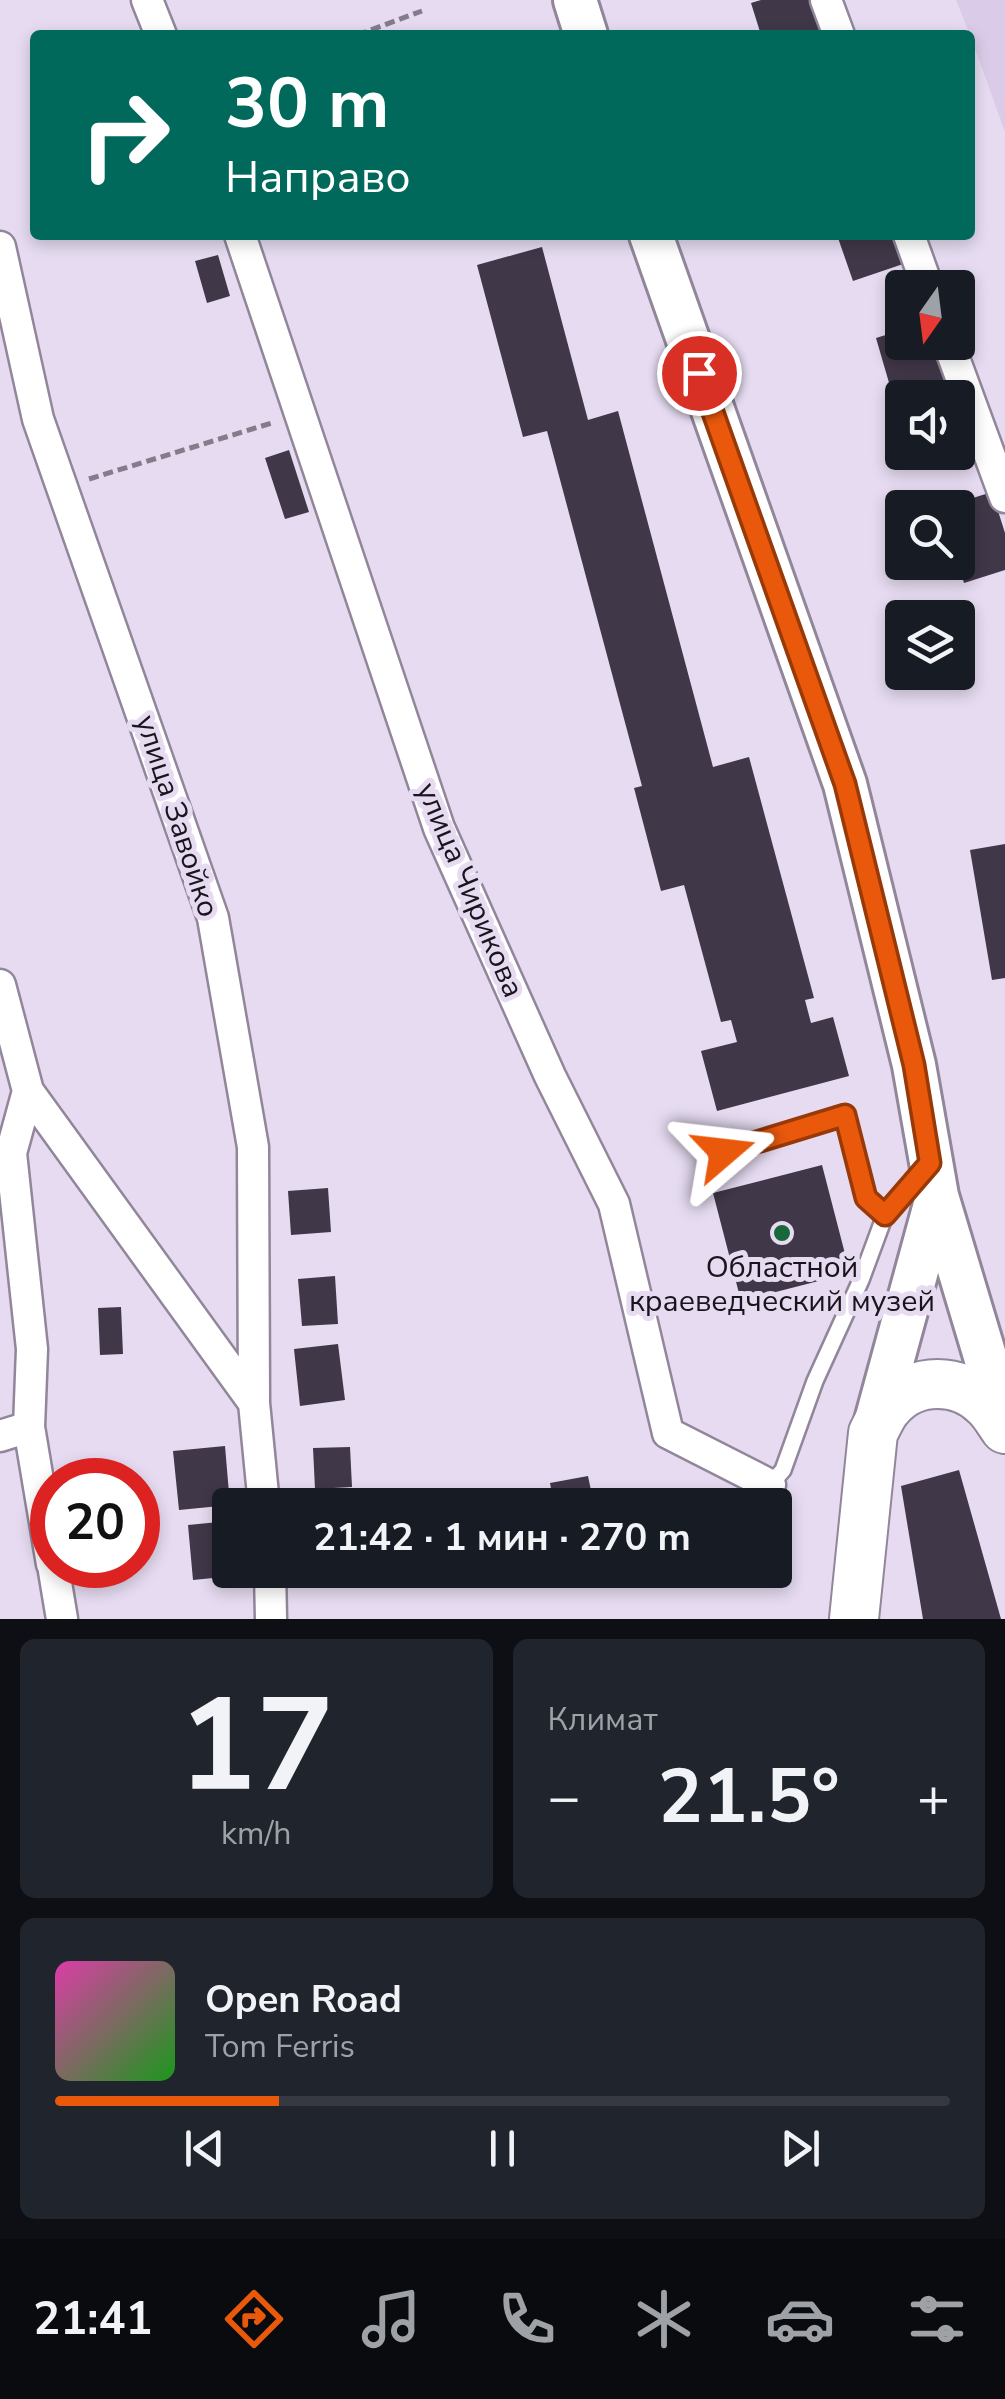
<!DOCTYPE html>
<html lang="ru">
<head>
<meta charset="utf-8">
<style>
	body { margin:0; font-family:"Nunito Sans",sans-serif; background:#20242c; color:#f1f3f6; height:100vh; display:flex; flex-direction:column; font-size:38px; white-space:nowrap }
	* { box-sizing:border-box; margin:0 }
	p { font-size:32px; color:#9ea1a6 }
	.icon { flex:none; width:55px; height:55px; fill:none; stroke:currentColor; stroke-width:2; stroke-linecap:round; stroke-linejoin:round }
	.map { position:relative; height:1619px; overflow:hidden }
	.panel { display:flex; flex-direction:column; gap:20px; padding:20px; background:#0d0f14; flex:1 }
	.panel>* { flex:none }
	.top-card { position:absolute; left:30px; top:30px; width:945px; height:210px; border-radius:10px; box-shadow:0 5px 15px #0003; background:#00695c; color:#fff; overflow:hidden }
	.needle { width:65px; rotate:194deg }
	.fabs { position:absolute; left:885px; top:270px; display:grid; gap:20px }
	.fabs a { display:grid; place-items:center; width:90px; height:90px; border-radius:10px; background:#171b24; box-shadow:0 5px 15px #0003; font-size:50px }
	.speed { position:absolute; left:30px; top:1458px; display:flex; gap:20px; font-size:50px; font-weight:700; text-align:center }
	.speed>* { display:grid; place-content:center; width:130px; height:130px; border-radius:50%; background:#171b24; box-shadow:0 5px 15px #0003; line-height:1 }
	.speed .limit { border:15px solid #d22; background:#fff; color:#111 }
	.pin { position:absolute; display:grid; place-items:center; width:85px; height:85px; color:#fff; margin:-42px; border:5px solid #fff; border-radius:50%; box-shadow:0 2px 10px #0007 }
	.me { position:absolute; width:110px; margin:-55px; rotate:73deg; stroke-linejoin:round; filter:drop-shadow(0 0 8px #0008) }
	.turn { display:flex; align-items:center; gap:35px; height:210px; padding:0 30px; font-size:45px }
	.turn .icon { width:130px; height:130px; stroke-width:2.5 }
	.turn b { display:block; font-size:70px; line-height:85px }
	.big { font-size:75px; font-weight:700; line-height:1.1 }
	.panel .widget { flex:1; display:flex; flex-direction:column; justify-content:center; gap:15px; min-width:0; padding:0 35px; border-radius:15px; background:#20242c }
	.panel .dial { align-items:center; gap:0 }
	.dial b { font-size:130px; line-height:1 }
	.song { display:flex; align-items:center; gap:30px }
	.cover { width:120px; height:120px; border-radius:15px; background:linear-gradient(135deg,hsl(320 70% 55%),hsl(120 70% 35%)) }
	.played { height:10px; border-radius:5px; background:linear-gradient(90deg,#ea580c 25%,#363941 25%) }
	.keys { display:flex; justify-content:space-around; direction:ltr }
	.heat { display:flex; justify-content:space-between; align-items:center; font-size:55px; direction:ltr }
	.panel .tiles { flex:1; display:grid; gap:20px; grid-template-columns:1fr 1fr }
	.widget:last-child { grid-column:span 2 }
	.trip { position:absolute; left:212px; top:1488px; width:580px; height:100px; border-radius:10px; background:#171b24; box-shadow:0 5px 15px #0003; font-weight:700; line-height:100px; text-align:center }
	.dock { display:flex; height:160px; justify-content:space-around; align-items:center; background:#090b0e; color:#9ea1a6 }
	.dock .icon { width:70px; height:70px }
	.dock .current { color:#ea580c }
	.dock b { font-size:45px; color:#f1f3f6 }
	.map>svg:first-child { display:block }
	.built { fill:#dacce8 }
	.building { fill:#403748 }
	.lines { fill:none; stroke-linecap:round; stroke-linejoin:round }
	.lane-casing { stroke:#91869a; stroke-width:20 }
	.street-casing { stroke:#91869a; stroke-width:35 }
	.secondary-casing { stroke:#91869a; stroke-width:48 }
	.primary-casing { stroke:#91869a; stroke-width:52 }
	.path { stroke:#847c8b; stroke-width:5; stroke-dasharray:10 5; stroke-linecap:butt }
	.lane { stroke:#fff; stroke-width:15 }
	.street { stroke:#fff; stroke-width:30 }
	.secondary { stroke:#fff; stroke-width:42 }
	.primary { stroke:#fff; stroke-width:48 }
	.route-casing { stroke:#983908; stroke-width:25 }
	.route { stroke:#ea580c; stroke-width:18 }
	.poi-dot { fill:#17693a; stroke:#e6dbf1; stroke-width:4 }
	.labels { text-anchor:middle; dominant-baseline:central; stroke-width:10; stroke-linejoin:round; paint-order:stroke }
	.street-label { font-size:30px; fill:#19151d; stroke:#e6dbf1 }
	.poi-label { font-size:30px; fill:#19151d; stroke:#e6dbf1 }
</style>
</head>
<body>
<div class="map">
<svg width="1005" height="1619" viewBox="0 0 1005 1619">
	<rect width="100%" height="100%" fill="#e6dbf1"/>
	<!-- built -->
	<path class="built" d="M 956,0 L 1005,0 L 1005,132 L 970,35 Z"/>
	<!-- building -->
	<path class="building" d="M 761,0 L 818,0 L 829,35 L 761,35 L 751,3 Z
		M 837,235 L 900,235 L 909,262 L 853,281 Z
		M 542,247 L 588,420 L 618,411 L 713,767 L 749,757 L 814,998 L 805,1000 L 811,1023 L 833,1017 L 849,1076 L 717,1111 L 701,1051 L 737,1042 L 731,1020 L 721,1022 L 684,885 L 661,891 L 634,788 L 642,786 L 547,431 L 523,437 L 477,265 Z
		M 218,255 L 230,296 L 207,303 L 195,261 Z
		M 902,330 L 902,342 L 935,342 L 951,398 L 902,398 L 901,424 L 876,338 Z
		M 289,450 L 309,512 L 285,519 L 265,458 Z
		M 992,492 L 1005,533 L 1005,570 L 964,583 L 958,563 L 958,508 L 944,507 Z
		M 1005,844 L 1005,978 L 992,980 L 970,850 Z
		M 822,1165 L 850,1273 L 741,1301 L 713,1193 Z
		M 328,1188 L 331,1232 L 291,1235 L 288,1191 Z
		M 335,1276 L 338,1324 L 302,1326 L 298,1279 Z
		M 121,1307 L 123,1354 L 100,1355 L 98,1308 Z
		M 338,1344 L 345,1400 L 300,1406 L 294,1349 Z
		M 225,1446 L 230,1505 L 179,1510 L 173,1451 Z
		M 350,1447 L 352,1487 L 315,1489 L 313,1448 Z
		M 959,1470 L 1001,1619 L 923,1619 L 901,1486 Z
		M 588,1476 L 594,1505 L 554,1505 L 550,1483 Z
		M 229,1521 L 230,1570 L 233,1576 L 193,1580 L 188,1525 Z
		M 775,1538 L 784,1577 L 747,1584 L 744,1570 L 775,1570 Z
		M 568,1570 L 607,1570 L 608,1573 L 570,1581 Z"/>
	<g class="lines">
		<defs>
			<path id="lane" d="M 724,1152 L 845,1115 L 866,1199 L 885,1215
				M 770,1485 L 783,1470 L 815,1381 L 861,1280 L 885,1215 L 925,1169"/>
			<path id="street" d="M 147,0 L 161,35
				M 826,0 L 839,35
				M 240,235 L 439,828 L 550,1076 L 614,1204 L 668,1433 L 770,1485
				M 909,235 L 928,288
				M 0,247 L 38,419 L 213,918 L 253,1147 L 254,1403
				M 948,342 L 1005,497
				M 0,985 L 28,1091 L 11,1153 L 32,1349 L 29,1427 L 52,1564
				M 28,1091 L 254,1403 L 264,1505
				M 0,1436 L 29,1427
				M 53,1565 L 62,1619
				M 270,1570 L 271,1619"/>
			<path id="secondary" d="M 575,0 L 586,35
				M 651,235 L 845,784 L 914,1065 L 937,1196 L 1005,1423
				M 873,1432 L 937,1197"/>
			<path id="primary" d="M 854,1619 L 873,1433 C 878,1424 882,1413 889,1406 C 915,1376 960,1378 986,1404 C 994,1411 999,1421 1005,1429"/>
		</defs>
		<!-- lane casing -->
		<use href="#lane" class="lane-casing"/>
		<!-- street casing -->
		<use href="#street" class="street-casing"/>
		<!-- secondary casing -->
		<use href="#secondary" class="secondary-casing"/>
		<!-- primary casing -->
		<use href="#primary" class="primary-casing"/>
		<!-- path -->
		<path class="path" d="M 357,35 L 422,11
			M 89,479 L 275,422"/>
		<!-- lane -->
		<use href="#lane" class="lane"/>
		<!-- street -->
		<use href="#street" class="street"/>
		<!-- secondary -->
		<use href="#secondary" class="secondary"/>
		<!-- primary -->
		<use href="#primary" class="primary"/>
	</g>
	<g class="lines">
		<defs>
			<path id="route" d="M 699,373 L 845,784 L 914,1065 L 930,1163 L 885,1215 L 866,1198 L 845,1115 L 724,1152"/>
		</defs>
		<!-- route casing -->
		<use href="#route" class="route-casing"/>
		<!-- route -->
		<use href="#route" class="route"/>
	</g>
	<!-- markers -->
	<circle class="poi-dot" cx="782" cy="1233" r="10"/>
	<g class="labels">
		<!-- street labels -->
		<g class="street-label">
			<text transform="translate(177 816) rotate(72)">улица Завойко</text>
			<text transform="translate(470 890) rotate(67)">улица Чирикова</text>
		</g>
		<!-- poi labels -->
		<g class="poi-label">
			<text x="782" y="1267">Областной<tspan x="782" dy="34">краеведческий музей</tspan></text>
		</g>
	</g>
</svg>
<div class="fabs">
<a><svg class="needle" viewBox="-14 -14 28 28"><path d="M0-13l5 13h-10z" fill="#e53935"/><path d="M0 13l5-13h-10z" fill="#9ea1a6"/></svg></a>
<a><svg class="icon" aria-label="sound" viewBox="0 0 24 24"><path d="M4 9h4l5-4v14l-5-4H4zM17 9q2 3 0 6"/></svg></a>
<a><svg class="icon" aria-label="search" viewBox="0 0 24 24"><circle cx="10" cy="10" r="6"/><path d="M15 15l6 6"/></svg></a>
<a><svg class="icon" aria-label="layers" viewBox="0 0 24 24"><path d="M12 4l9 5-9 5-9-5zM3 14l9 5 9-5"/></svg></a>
</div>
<div class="speed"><div class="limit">20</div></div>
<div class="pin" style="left:699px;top:373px;background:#d93025"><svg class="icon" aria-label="arrive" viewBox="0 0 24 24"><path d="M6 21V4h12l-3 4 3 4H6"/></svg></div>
<svg class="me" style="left:724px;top:1152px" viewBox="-20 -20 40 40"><path d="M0-17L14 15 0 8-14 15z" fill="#ea580c" stroke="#fff" stroke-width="4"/></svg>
<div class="trip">21:42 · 1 мин · 270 m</div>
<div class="top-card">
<div class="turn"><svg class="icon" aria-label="right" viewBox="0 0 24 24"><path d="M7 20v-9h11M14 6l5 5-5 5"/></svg><div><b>30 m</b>Направо</div></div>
</div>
</div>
<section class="panel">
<div class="tiles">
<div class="widget dial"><b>17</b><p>km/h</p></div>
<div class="widget"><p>Климат</p>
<div class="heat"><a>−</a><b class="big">21.5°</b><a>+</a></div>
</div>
<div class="widget">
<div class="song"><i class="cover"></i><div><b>Open Road</b><p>Tom Ferris</p></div></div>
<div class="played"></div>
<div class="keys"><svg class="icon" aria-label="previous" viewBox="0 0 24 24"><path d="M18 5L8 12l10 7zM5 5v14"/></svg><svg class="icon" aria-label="pause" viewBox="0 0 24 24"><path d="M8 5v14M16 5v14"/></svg><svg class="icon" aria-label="next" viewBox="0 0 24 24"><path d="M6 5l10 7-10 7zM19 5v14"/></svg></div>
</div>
</div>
</section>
<nav class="dock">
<b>21:41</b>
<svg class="icon current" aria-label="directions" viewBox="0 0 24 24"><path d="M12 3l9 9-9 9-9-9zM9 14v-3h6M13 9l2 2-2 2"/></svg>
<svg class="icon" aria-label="music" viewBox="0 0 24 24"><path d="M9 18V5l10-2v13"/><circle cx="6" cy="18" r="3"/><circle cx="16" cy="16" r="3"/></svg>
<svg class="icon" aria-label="phone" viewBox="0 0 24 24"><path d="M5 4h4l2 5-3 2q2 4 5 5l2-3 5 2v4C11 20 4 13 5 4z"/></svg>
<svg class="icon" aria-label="climate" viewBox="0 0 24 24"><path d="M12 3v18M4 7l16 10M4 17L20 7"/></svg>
<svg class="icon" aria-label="car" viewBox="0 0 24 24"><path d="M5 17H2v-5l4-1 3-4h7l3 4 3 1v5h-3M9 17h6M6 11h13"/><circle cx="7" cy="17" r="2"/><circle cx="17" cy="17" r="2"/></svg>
<svg class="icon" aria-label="filters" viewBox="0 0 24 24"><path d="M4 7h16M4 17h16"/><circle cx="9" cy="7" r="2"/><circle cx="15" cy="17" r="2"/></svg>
</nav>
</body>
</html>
